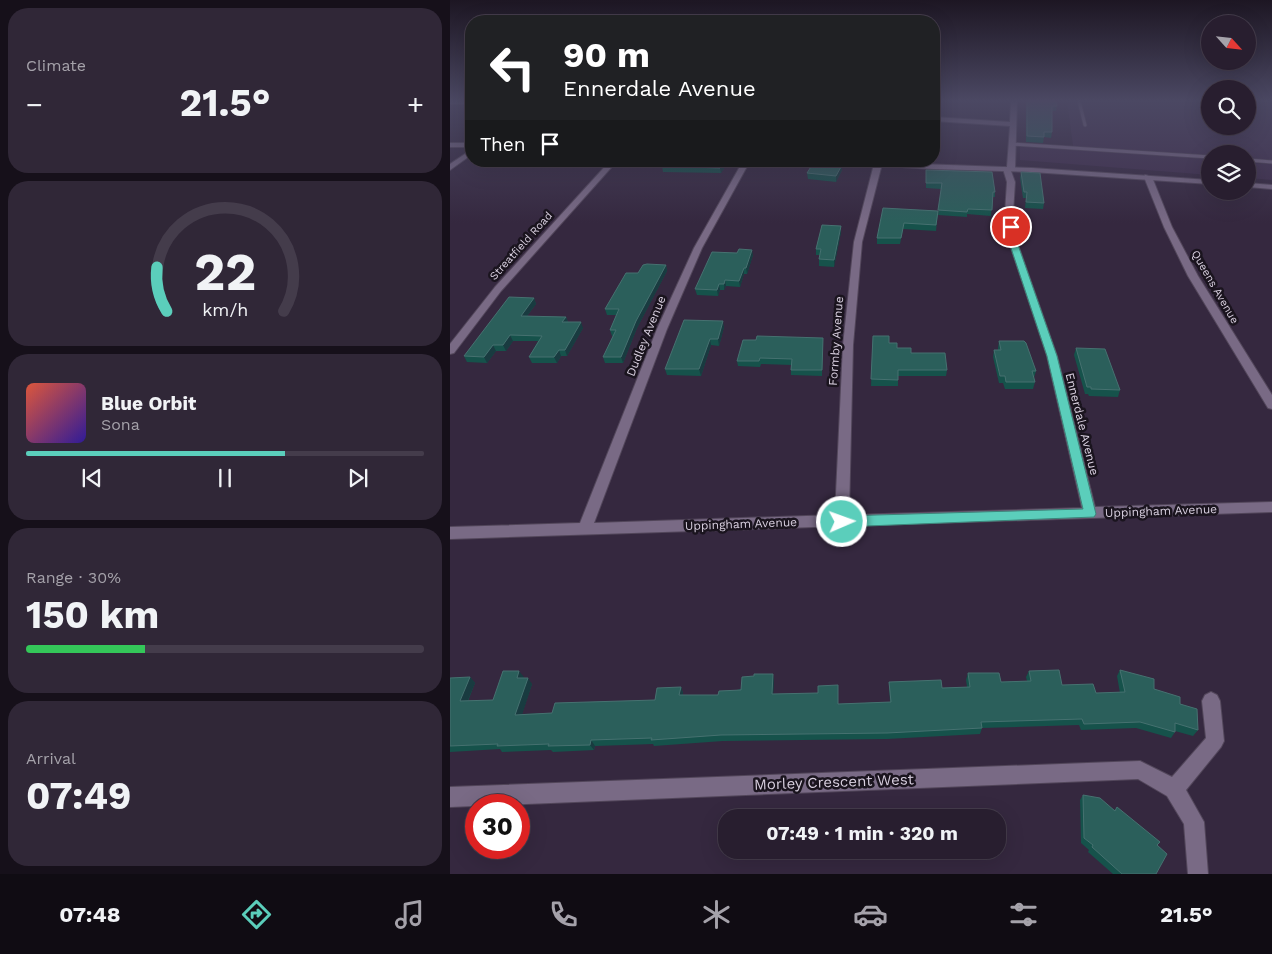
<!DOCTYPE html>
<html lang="en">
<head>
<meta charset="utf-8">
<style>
	body { margin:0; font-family:"Work Sans",sans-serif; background:#302737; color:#f1f3f6; height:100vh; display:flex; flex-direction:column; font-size:19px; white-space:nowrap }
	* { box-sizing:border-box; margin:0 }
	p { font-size:16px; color:#a5a2aa }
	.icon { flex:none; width:28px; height:28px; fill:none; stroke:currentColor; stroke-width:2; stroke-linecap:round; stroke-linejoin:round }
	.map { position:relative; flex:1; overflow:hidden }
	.details { display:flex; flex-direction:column; gap:8px; padding:8px; background:#16101a; width:450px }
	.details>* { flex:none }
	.top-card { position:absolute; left:15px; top:15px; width:475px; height:152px; border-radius:20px; box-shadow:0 5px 20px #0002,0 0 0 1px #443c4b; background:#202124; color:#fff; overflow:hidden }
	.needle { width:32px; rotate:117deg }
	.tools { position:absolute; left:751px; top:15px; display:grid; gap:10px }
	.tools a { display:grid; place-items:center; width:55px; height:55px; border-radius:50%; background:#281e2f; box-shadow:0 5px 20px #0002,0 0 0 1px #443c4b; font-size:25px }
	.speed { position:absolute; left:15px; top:794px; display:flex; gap:10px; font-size:25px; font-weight:700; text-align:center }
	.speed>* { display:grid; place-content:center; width:65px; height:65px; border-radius:50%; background:#281e2f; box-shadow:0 5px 20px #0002,0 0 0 1px #443c4b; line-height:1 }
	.speed .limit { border:8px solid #d22; background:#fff; color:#111 }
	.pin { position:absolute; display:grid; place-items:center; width:42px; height:42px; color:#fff; margin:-21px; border:2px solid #fff; border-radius:50%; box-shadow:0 1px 5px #0007 }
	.me { position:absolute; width:55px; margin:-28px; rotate:88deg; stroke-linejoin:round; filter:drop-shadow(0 0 4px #0008) }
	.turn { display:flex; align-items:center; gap:18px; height:105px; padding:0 15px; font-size:22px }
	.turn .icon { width:65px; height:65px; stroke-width:2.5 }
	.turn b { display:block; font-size:35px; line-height:42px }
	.then { display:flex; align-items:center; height:48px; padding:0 15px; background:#0003; gap:10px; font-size:19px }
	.big { font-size:38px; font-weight:700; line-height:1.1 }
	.details .card { flex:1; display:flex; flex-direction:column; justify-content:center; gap:8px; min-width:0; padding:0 18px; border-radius:20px; background:#302737 }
	.details .dial { align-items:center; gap:0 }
	.dial svg { height:130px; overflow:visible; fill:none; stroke:#443c4b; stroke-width:7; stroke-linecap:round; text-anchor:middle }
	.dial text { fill:#f1f3f6; stroke:none }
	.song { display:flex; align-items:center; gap:15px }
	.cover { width:60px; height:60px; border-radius:8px; background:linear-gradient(135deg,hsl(10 70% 55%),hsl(250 70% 35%)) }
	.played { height:5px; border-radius:2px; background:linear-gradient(90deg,#5bcebb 65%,#443c4b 65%) }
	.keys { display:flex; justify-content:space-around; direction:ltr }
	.heat { display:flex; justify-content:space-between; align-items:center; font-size:28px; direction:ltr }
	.charge { height:8px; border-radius:4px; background:linear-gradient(90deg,#34c759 30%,#443c4b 0) }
	.trip { position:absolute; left:268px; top:809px; width:288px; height:50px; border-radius:20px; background:#281e2f; box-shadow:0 5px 20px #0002,0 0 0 1px #443c4b; font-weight:700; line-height:50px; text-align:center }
	.tabs { display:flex; height:80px; justify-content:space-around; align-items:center; background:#100c13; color:#a5a2aa }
	.tabs .icon { width:35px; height:35px }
	.tabs .on { color:#5bcebb }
	.tabs b { font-size:22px; color:#f1f3f6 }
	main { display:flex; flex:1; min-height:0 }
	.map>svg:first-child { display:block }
	.built { fill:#3f2e4c }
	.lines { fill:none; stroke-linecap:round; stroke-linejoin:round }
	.service-casing { stroke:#52465a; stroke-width:4.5 }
	.minor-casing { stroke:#52465a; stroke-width:2 }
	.tertiary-casing { stroke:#52465a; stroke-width:2 }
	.service { stroke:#796a85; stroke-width:3 }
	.minor { fill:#796a85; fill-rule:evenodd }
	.tertiary { fill:#796a85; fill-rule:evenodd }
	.wall { fill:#16524b }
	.shaded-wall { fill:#193b40 }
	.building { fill:#2b5f5b; stroke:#467170 }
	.route { fill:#5bcebb; stroke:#3b867a }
	.labels { text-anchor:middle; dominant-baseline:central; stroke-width:5; stroke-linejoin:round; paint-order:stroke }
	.far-street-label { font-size:11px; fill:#d9d0e0; stroke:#1a141e }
	.street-label { font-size:12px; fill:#d9d0e0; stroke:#1a141e }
	.near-street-label { font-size:15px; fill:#d9d0e0; stroke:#1a141e }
</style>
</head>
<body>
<main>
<section class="details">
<div class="card"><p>Climate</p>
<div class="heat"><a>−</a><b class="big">21.5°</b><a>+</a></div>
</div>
<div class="card dial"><svg viewBox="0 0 100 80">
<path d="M14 69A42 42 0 1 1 86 69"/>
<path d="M14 69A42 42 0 0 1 8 42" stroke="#5bcebb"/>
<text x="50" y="56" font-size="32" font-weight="700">22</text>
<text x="50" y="72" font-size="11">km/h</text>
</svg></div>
<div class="card">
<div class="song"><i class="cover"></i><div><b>Blue Orbit</b><p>Sona</p></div></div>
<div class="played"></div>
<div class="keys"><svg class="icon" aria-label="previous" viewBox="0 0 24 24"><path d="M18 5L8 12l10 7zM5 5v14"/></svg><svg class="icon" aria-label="pause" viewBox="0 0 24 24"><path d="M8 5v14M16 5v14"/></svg><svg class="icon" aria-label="next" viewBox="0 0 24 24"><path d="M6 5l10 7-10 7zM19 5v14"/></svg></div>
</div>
<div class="card"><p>Range · 30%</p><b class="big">150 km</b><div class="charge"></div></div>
<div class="card"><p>Arrival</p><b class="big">07:49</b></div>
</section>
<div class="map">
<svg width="822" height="874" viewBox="0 0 822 874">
	<rect width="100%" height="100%" fill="#35283f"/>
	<!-- built -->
	<path class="built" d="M 617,101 L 760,101 L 760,126 L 798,126 L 798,101 L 822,101 L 822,160 L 798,158 L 798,154 L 760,155 L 623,146 Z
		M 570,143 L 760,159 L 760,175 L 570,160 Z
		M 798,163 L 822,164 L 822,180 L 798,178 Z"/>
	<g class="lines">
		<defs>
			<path id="service" d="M 629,101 L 635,125
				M 561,144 L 760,157
				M 798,160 L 822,162"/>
			<path id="minor" d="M 0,101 L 21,101 L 21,104 L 0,104 Z
				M 561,101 L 567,101 L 565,169 L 561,171 L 565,182 L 563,213 L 567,242 L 607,356 L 645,507 L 822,502 L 822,512 L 0,539 L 0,527 L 130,523 L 207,329 L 244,248 L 293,161 L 300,161 L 252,248 L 217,329 L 144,523 L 385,515 L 393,345 L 404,242 L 424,164 L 428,162 L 432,164 L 412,242 L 403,345 L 399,515 L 632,508 L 597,356 L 559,242 L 555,213 L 557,182 L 553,169 L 557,167 L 560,126 L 484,121 L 484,117 L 560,122 Z
				M 21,150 L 21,155 L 0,170 L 0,164 Z
				M 695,175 L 702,177 L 722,227 L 748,276 L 822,395 L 822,409 L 818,408 L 738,276 L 714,227 L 694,177 Z
				M 761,692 L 767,695 L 770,701 L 774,741 L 771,747 L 736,790 L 754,822 L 758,874 L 738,874 L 734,824 L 717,796 L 688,779 L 0,807 L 0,787 L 690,761 L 722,777 L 756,738 L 752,701 L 755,695 Z"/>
			<path id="tertiary" d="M 0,143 L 21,143 L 21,147 L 0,147 Z
				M 160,161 L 167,161 L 51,291 L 4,353 L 0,354 L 0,344 L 45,287 Z
				M 386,161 L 582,168 L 760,180 L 760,184 L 582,172 L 483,169 L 389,163 Z
				M 798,183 L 822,185 L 822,189 L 798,187 Z"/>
		</defs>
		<!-- service casing -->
		<use href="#service" class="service-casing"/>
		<!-- minor casing -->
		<use href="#minor" class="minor-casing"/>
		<!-- tertiary casing -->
		<use href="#tertiary" class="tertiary-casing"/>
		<!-- service -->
		<use href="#service" class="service"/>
		<!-- minor -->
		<use href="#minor" class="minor"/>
		<!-- tertiary -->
		<use href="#tertiary" class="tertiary"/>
	</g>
	<!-- wall -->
	<path class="wall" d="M 576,101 L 606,101 L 607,106 L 606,111 L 602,111 L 602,132 L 601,138 L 594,137 L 593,143 L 576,142 Z
		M 216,161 L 279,161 L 271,173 L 213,172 L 212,166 Z
		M 392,170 L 386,182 L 358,179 L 357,173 Z
		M 476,170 L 545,192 L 545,197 L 542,197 L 541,216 L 517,214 L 517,217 L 488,215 L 491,189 L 476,188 Z
		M 571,172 L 594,203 L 593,209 L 575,208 L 576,198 L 573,198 L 570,178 Z
		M 433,208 L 488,211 L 486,231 L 453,229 L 450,244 L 427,244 L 427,238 Z
		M 391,226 L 391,232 L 384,267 L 369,266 L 369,259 L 370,255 L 366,255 L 366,249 Z
		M 303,255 L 297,274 L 294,274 L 290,287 L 276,286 L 274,290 L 270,290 L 268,296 L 247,295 L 245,289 Z
		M 216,265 L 217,271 L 187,328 L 173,363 L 155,363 L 153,357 L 163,336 L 162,336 L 160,330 L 166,315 L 157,315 L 155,309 Z
		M 84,298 L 86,304 L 77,316 L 116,317 L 118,322 L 133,328 L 117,356 L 111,356 L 107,363 L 82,363 L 79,357 L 88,341 L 63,341 L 56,351 L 46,351 L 37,363 L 17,362 L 14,356 Z
		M 274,327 L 269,346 L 261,345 L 251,376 L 217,375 L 215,369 Z
		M 423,336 L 447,348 L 461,353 L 497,370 L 496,376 L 448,376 L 448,386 L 421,386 Z
		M 373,338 L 372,376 L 341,375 L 341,370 L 342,365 L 311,364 L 310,367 L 288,366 L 287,361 L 306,340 Z
		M 549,341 L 586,371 L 584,378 L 585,382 L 583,389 L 555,389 L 553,383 L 549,383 L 543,357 L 544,350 L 548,350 L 548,348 Z
		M 626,348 L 670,390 L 668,397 L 639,396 L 638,394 L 635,394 L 624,355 Z
		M 670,670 L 730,704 L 748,730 L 743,736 L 725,731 L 725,732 L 721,738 L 686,728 L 631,730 L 629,725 L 532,728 L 530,734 L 437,739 L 273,741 L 204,746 L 203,744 L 176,745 L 145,746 L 144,750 L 103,752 L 101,750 L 52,752 L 50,749 L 0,752 L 0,678 L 20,677 L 25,683 L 18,701 L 43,700 L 74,677 L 74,678 L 82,684 L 72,714 L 102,713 L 205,700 L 231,687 L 233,693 L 233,695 L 268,695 L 324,680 L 323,694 L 389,704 L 440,702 L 439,682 L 492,688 L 517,687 L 516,680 L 518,673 L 551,682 L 577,681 L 576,677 L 579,671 L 612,685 L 646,693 L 670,693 L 667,676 Z
		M 633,795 L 665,810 L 667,807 L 707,845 L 706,874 L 663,874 L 638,852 L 639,850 L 631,843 L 630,800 Z"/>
	<!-- shaded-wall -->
	<path class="shaded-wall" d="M 275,161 L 279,161 L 271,173 L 270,168 Z
		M 392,165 L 392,170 L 386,182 L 386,176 Z
		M 391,226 L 391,232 L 384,267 L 384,260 Z
		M 302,250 L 303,255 L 297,274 L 296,268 Z
		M 216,265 L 217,271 L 187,328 L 173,363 L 171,357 L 186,321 Z
		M 294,268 L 294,274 L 290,287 L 289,281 Z
		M 275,280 L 276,286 L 274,290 L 274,284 Z
		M 269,284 L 270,290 L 268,296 L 267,290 Z
		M 84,298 L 86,304 L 73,321 L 71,316 Z
		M 116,317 L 118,323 L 112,322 Z
		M 273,321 L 274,327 L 269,346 L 268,339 Z
		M 131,322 L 133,328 L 117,356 L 115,350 Z
		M 60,335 L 63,341 L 56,351 L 53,345 Z
		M 260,339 L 261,345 L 251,376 L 249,369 Z
		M 43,345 L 46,351 L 37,363 L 34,357 Z
		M 109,350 L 111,356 L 107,363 L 104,357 Z
		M 69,671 L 74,677 L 72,684 L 67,678 Z
		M 323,674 L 324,680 L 323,700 L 322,694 Z
		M 20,677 L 25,683 L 15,707 L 10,701 Z
		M 78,678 L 82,684 L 70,721 L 65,715 Z
		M 231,687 L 233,693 L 232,701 L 229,695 Z
		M 141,740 L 145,746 L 144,750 L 140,745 Z"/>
	<!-- building -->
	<path class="building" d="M 577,101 L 606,101 L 607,106 L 602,106 L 602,132 L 594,132 L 594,137 L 577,136 Z
		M 216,161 L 275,161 L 270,168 L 212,166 Z
		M 364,162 L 392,165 L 386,176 L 357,173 Z
		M 476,170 L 542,172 L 545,192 L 543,192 L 542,210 L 518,209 L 517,212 L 488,210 L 492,183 L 476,183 Z
		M 571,172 L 590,173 L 594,203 L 576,202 L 577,192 L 574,192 Z
		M 433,208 L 488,211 L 486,225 L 454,223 L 451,238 L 427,238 Z
		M 372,225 L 391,226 L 384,260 L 369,259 L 371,249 L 366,249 Z
		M 289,249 L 302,250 L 296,268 L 294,268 L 289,281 L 275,280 L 274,284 L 269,284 L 267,290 L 245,289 L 262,252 L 287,253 Z
		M 197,264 L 216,265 L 186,321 L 171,357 L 153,357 L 166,330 L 160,330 L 169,309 L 155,309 L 176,273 L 188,273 L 193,265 Z
		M 59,297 L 84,298 L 71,316 L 116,317 L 112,322 L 131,322 L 115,350 L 109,350 L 104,357 L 79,357 L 92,336 L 60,335 L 53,345 L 43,345 L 34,357 L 14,356 Z
		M 234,320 L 273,321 L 268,339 L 260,339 L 249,369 L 215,369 Z
		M 307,336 L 373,338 L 372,370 L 341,370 L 342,359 L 310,358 L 309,361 L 287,361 L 293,340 L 306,340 Z
		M 423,336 L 439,336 L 439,343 L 447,343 L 447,348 L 461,348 L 461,353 L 495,353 L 497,370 L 448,370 L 448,380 L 421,379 Z
		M 549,341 L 574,341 L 576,343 L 586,371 L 582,371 L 585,382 L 556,382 L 555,376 L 550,376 L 544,350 L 551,350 Z
		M 626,348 L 655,349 L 670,390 L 641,389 L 641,387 L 637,387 Z
		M 609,670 L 612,685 L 643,684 L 646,693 L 675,692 L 670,670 L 704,679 L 704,689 L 730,697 L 730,704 L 747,709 L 748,730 L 725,723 L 725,732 L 690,722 L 634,724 L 632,719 L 531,722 L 532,728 L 437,733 L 271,735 L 201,740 L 202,738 L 172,739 L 141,740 L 140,745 L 98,746 L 99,744 L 47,746 L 48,744 L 0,746 L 0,678 L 20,677 L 10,701 L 43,700 L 53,671 L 69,671 L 67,678 L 78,678 L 65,715 L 102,713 L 105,703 L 205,700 L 207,688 L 231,687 L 229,695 L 268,695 L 269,691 L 291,690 L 292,677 L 304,676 L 304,674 L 323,674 L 322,694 L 368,693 L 368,686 L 388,685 L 388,704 L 441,702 L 439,682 L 491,680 L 492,688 L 520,687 L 518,673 L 549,673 L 551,682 L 581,681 L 579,671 Z
		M 633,795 L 650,798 L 665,811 L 667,807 L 710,842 L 707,845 L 717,854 L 706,874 L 672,874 L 642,847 L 643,845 L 634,838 Z"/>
	<!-- sky -->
	<linearGradient id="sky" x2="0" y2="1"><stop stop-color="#1d1623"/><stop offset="0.45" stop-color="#4b4863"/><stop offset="1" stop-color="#4b4863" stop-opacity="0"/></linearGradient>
	<rect width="822" height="223" fill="url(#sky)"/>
	<!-- route -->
	<path class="route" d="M 561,225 L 565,227 L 567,242 L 607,356 L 646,514 L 644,517 L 392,527 L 387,525 L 386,522 L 387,518 L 392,516 L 633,509 L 597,356 L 559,242 L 557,227 Z"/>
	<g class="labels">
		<!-- far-street labels -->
		<g class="far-street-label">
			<text transform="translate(71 246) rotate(-48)">Streatfield Road</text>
			<text transform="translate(765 287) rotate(60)">Queens Avenue</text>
		</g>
		<!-- street labels -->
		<g class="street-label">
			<text transform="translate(196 336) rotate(-68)">Dudley Avenue</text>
			<text transform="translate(386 341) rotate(-86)">Formby Avenue</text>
			<text transform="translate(632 424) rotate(76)">Ennerdale Avenue</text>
			<text transform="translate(711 511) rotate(-2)">Uppingham Avenue</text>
			<text transform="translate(291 524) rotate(-2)">Uppingham Avenue</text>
		</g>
		<!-- near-street labels -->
		<g class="near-street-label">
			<text transform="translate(384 782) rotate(-2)">Morley Crescent West</text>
		</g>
	</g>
</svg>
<div class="tools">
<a><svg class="needle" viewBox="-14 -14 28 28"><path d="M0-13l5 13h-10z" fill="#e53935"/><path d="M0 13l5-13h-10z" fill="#a5a2aa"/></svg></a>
<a><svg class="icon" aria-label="search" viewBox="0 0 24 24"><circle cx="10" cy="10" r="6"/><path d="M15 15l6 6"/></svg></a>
<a><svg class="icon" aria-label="layers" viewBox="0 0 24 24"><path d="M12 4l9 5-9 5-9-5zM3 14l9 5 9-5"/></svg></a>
</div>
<div class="speed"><div class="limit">30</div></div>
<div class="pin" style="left:561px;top:227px;background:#d93025"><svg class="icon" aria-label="arrive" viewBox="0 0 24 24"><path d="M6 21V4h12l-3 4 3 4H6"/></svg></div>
<svg class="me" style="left:392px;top:522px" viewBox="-20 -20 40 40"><circle r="17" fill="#5bcebb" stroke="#fff" stroke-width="3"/><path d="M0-11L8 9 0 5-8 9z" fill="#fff"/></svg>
<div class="trip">07:49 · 1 min · 320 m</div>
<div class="top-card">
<div class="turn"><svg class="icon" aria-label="left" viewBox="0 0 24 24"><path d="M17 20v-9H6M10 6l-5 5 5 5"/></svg><div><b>90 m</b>Ennerdale Avenue</div></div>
<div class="then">Then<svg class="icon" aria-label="arrive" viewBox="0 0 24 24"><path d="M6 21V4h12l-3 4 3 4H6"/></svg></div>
</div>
</div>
</main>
<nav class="tabs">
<b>07:48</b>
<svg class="icon on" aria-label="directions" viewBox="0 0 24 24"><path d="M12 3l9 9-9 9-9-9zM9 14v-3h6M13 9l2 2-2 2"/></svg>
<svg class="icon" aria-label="music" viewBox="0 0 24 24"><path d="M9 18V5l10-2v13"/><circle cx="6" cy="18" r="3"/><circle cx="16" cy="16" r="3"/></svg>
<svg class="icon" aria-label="phone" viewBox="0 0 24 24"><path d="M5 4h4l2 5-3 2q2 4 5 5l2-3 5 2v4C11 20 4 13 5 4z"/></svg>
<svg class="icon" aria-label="climate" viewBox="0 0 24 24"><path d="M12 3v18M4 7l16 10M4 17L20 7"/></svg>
<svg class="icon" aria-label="car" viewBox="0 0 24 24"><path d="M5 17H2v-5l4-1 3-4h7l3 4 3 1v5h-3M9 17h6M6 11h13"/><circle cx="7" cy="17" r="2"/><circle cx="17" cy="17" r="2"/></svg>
<svg class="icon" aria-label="filters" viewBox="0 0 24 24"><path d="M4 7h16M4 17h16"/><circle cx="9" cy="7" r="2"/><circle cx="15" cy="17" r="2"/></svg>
<b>21.5°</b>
</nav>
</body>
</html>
